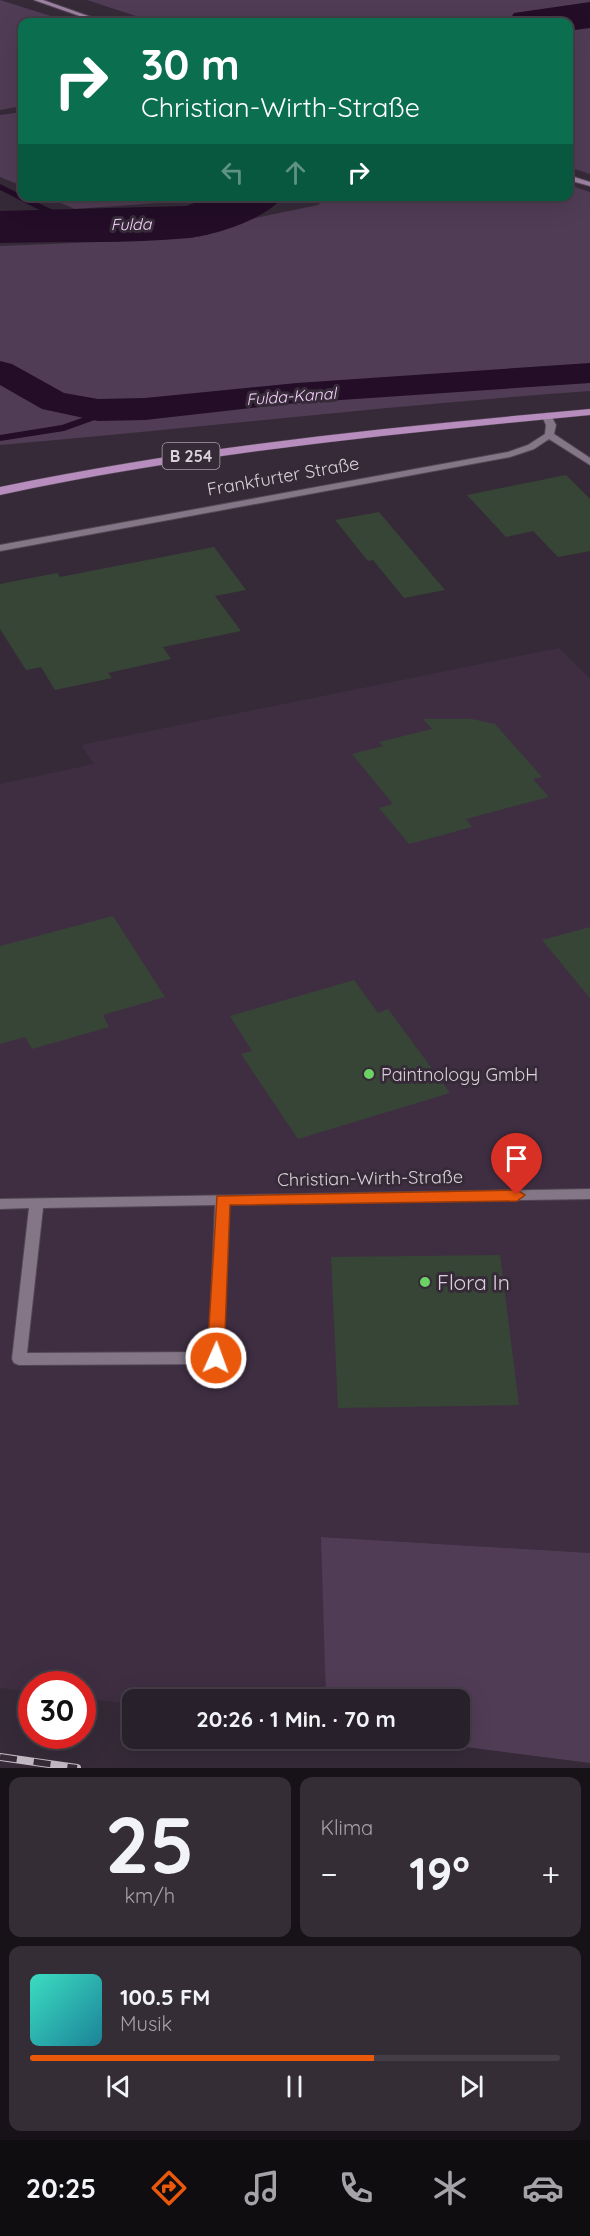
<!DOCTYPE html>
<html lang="de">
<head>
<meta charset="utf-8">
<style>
	body { margin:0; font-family:Quicksand,sans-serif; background:#342d36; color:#f1f3f6; height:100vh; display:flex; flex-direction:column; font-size:22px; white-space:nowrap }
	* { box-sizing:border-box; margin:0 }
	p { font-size:20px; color:#a5a3a8 }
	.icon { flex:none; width:33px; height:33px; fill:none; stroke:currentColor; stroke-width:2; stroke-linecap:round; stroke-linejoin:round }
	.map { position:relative; height:1768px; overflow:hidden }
	.side { display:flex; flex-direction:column; gap:9px; padding:9px; background:#161217; flex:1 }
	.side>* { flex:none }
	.hud { position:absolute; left:18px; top:18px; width:555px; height:183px; border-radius:12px; box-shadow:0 6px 24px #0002,0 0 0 2px #443e47; background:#0b6e4f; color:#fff; overflow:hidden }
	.speed { position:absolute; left:18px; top:1671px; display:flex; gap:12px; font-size:30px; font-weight:700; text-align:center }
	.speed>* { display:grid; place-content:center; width:78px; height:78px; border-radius:50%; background:#28202a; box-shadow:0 6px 24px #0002,0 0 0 2px #443e47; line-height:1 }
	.speed .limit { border:9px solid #d22; background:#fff; color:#111 }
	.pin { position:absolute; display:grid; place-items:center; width:51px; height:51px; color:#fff; margin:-62px -26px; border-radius:50% 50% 50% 0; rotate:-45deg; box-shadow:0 0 6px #0007 }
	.pin .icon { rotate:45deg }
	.me { position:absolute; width:66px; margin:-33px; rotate:2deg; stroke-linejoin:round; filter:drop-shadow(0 0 4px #0008) }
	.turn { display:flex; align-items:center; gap:21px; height:126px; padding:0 24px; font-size:27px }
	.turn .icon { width:78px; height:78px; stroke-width:2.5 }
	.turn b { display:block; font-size:42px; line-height:51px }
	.lanes { display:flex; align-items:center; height:57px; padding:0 24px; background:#0003; justify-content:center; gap:30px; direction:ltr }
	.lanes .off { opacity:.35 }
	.big { font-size:45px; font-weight:700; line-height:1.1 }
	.side .widget { flex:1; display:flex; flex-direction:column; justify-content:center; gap:9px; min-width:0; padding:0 21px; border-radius:12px; background:#342d36 }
	.side .dial { align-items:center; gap:0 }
	.dial b { font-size:78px; line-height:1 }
	.song { display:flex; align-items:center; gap:18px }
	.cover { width:72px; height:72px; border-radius:9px; background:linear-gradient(135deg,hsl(170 70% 55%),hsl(190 70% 35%)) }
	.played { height:6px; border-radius:3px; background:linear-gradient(90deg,#ea580c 65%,#443e47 65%) }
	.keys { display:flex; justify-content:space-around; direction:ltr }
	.heat { display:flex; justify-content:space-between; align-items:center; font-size:33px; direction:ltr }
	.side .tiles { flex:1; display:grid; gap:9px; grid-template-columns:1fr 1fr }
	.widget:last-child { grid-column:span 2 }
	.trip { position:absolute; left:122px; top:1689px; width:348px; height:60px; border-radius:12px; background:#28202a; box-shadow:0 6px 24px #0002,0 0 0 2px #443e47; font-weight:700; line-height:60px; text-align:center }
	.dock { display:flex; height:96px; justify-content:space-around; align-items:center; background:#100d11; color:#a5a3a8 }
	.dock .icon { width:42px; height:42px }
	.dock .selected { color:#ea580c }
	.dock b { font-size:27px; color:#f1f3f6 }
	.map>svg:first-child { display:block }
	.built { fill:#3f2e42 }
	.green { fill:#513c55 }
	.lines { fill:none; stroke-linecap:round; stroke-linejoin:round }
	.stream { fill:#230d27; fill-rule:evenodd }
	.canal { fill:#230d27; fill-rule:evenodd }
	.river { fill:#230d27; fill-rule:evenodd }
	.building { fill:#374536 }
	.street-casing { stroke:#534754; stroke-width:2 }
	.secondary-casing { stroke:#534754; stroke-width:2 }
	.primary-casing { stroke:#534754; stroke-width:1 }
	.street { fill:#847687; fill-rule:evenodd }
	.secondary { fill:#9e82a3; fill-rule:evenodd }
	.primary { fill:#b78dbe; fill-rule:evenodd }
	.rail-casing { stroke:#c4bac5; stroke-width:8 }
	.rail { stroke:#362a38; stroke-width:6; stroke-dasharray:17; stroke-linecap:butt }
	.route { fill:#ea580c; stroke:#983908; stroke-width:1.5 }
	.poi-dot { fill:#6bd363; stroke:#362a38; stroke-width:2 }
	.labels { text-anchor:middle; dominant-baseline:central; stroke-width:6; stroke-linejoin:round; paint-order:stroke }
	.far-water-label { font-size:16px; font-style:italic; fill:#f9d3ff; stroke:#362a38 }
	.shield { fill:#362a38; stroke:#a99faa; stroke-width:1.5 }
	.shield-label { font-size:16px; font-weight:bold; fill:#dad1db }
	.street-label { font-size:18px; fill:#dad1db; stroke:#362a38 }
	.poi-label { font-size:18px; fill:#dad1db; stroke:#362a38; text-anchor:start }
	.near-poi-label { font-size:21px; fill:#dad1db; stroke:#362a38; text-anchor:start }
</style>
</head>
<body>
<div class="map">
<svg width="590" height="1768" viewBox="0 0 590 1768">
	<rect width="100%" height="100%" fill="#362a38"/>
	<!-- built -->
	<path class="built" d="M 559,648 L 590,679 L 590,1553 L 322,1537 L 326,1699 L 132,1700 L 132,1704 L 83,1698 L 82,1684 L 32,1684 L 31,1692 L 0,1688 L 0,784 L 94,764 L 81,745 Z"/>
	<!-- green -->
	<path class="green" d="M 0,0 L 70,22 L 22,22 L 22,106 L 0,110 Z
		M 87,0 L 590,0 L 590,174 L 569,167 L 568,22 L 154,22 Z
		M 22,112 L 22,186 L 0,177 L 0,115 Z
		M 569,185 L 590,192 L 590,391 C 393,405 197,428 0,445 L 0,246 L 150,240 L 318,205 L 327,197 L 568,196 Z
		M 46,197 L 238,196 L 238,197 L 75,209 Z
		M 321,1537 L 590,1553 L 590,1763 L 404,1739 L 459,1738 L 459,1700 L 326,1699 Z"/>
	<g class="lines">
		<!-- stream -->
		<path class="stream" d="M 0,184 L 77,222 L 78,224 L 71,226 L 0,190 Z
			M 113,407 L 117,408 L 117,412 L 64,431 L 0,441 L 0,435 L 62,425 Z"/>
		<!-- canal -->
		<path class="canal" d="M 0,361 L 12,364 L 64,393 L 98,399 L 145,398 L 297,383 L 590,363 L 590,383 L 297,403 L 145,420 L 98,421 L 42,409 L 0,385 Z"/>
		<!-- river -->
		<path class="river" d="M 590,2 L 590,28 L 568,31 L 568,22 L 508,22 L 514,13 Z
			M 215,196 L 283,196 C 269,218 215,235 189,238 C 128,244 61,241 0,243 L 0,211 L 186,206 Z"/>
	</g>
	<!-- building -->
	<path class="building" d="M 566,475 L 590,499 L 590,551 L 558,557 L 533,531 L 506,537 L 467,495 Z
		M 379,512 L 445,590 L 404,598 L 373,560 L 368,561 L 335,520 Z
		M 214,547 L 246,590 L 215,596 L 241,631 L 163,647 L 171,659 L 108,673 L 112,678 L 55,690 L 41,667 L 26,670 L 0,629 L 0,584 L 57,573 L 60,577 Z
		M 423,719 L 472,719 L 495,724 L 542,777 L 533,779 L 549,797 L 466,819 L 472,827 L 409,844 L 379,808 L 393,804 L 352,754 L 383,746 L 379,742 L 432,729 Z
		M 113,916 L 165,997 L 103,1015 L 109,1027 L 32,1049 L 25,1037 L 0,1044 L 0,946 Z
		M 590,927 L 590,998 L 542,940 Z
		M 354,980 L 378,1013 L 388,1009 L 450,1093 L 298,1139 L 241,1054 L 252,1051 L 230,1016 Z
		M 500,1255 L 519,1405 L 338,1408 L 331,1257 Z"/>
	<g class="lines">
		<defs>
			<path id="street" d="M 547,413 L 550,414 L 556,425 L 554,434 L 590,458 L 590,465 L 549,439 L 534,449 L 510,457 L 0,551 L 0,545 L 508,452 L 528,445 L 545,434 L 546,425 L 542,416 Z
				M 590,1189 L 590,1199 L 229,1205 L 223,1358 L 221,1362 L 216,1364 L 19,1365 L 14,1363 L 12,1359 L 29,1208 L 0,1209 L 0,1199 ZM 215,1205 L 209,1352 L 27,1353 L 43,1208 Z"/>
			<path id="secondary" d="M 34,0 L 43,0 L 105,22 L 97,22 Z
				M 568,175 L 590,182 L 590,186 L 568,180 Z"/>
			<path id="primary" d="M 590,409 L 590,415 C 392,434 195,453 0,495 L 0,487 C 195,446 392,427 590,409 Z"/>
		</defs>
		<!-- street casing -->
		<use href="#street" class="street-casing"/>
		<!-- secondary casing -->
		<use href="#secondary" class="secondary-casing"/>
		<!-- primary casing -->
		<use href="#primary" class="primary-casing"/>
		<!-- street -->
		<use href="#street" class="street"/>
		<!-- secondary -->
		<use href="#secondary" class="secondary"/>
		<!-- primary -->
		<use href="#primary" class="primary"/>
		<defs>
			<path id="rail" d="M 0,1757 L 77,1768"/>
		</defs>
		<!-- rail casing -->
		<use href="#rail" class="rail-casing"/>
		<!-- rail -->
		<use href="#rail" class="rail"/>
	</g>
	<!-- route -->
	<path class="route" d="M 517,1190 L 525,1195 L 517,1201 L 230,1205 L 224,1358 L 222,1362 L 210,1362 L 207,1358 L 217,1196 Z"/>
	<!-- markers -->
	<g class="poi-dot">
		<circle cx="369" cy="1074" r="6"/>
		<circle cx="425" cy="1282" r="6"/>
	</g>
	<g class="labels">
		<!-- far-water labels -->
		<g class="far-water-label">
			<text transform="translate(131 224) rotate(-1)">Fulda</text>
			<text transform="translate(291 396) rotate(-4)">Fulda-Kanal</text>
		</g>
		<!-- shield labels -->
		<rect class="shield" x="162.5" y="443" width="57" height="26" rx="4.5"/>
		<g class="shield-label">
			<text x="191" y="456">B 254</text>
		</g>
		<!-- street labels -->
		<g class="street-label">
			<text transform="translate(283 476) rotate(-10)">Frankfurter Straße</text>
			<text transform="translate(370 1178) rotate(-1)">Christian-Wirth-Straße</text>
		</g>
		<!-- poi labels -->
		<g class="poi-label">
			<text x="381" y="1074">Paintnology GmbH</text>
		</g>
		<!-- near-poi labels -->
		<g class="near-poi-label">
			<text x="437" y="1282">Flora In</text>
		</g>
	</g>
</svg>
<div class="speed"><div class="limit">30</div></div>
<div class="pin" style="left:517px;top:1195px;background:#d93025"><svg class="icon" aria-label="arrive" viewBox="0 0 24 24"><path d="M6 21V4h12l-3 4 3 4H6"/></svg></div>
<svg class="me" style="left:216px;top:1358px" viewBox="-20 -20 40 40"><circle r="17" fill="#ea580c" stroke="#fff" stroke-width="3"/><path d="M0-11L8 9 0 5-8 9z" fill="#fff"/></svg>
<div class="trip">20:26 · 1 Min. · 70 m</div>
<div class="hud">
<div class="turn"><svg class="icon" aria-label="right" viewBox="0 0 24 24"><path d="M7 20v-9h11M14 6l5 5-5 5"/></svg><div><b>30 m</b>Christian-Wirth-Straße</div></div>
<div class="lanes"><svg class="icon off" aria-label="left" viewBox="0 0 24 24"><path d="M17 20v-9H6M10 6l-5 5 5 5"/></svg><svg class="icon off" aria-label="ahead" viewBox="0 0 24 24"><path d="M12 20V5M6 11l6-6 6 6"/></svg><svg class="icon" aria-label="right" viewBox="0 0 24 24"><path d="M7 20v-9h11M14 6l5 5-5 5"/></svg></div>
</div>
</div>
<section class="side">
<div class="tiles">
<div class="widget dial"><b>25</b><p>km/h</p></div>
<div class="widget"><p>Klima</p>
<div class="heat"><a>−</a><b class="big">19°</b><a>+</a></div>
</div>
<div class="widget">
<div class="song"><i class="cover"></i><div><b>100.5 FM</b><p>Musik</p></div></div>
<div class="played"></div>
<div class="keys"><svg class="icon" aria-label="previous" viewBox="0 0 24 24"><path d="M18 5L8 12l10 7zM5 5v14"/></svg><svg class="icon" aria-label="pause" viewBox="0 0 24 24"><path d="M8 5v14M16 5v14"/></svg><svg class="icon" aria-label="next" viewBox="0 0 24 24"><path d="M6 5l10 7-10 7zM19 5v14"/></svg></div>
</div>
</div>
</section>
<nav class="dock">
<b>20:25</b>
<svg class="icon selected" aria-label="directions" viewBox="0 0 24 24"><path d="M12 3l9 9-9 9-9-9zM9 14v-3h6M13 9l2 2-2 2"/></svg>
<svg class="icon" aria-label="music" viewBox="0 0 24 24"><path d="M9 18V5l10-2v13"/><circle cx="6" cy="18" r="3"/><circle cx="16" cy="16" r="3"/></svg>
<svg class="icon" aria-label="phone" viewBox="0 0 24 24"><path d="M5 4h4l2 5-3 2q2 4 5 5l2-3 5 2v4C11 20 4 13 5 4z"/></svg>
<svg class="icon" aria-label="climate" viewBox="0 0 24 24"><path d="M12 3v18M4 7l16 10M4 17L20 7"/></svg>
<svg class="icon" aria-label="car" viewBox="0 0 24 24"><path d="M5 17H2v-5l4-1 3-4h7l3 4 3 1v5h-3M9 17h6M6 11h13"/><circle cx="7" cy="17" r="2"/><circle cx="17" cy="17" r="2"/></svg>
</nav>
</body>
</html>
